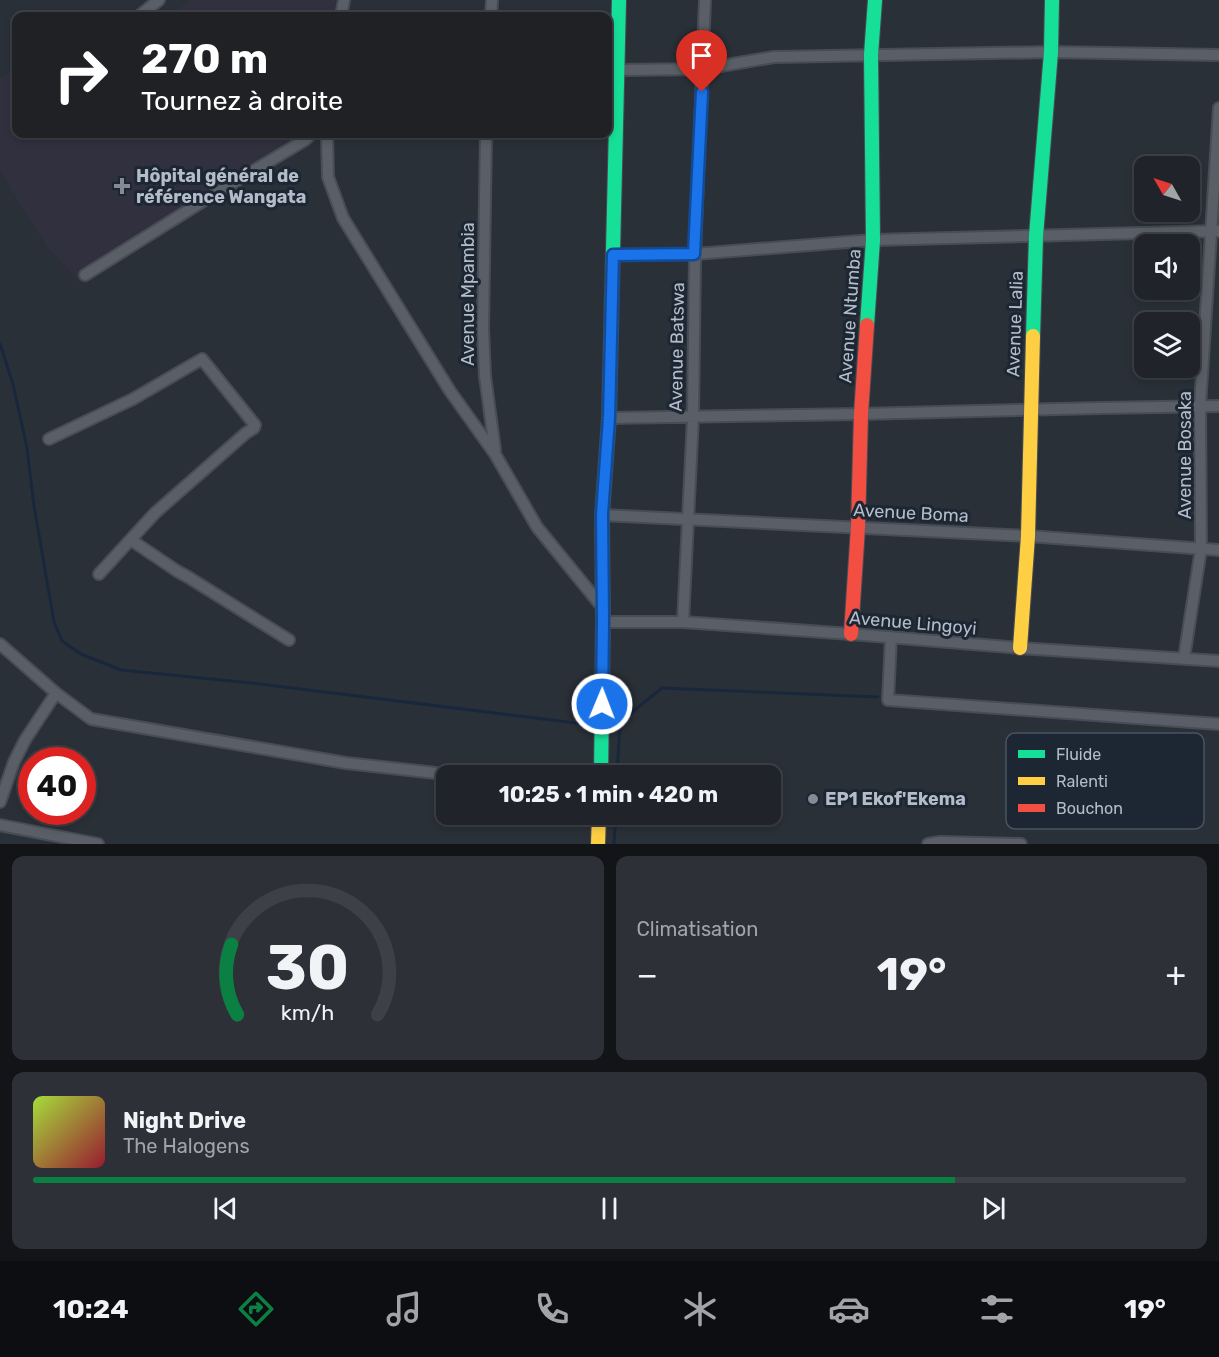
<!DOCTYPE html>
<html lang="fr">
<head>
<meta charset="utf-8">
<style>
	body { margin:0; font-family:Rubik,sans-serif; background:#2d3036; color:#f1f3f6; height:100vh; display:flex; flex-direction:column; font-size:22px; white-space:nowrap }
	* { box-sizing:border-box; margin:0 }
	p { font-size:20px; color:#a2a4a8 }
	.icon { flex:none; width:33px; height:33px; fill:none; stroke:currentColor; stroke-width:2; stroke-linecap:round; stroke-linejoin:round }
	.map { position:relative; height:844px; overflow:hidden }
	.details { display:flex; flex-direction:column; gap:12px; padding:12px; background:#121417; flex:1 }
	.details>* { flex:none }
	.hud { position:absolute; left:12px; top:12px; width:600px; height:126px; border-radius:12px; box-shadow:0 3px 9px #0003,0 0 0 2px #3d4147; background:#202124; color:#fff; overflow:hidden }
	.needle { width:39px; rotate:309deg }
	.controls { position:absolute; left:1134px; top:156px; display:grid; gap:12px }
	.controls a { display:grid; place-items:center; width:66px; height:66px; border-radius:12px; background:#20242a; box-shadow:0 3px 9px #0003,0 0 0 2px #3d4147; font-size:30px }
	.speed { position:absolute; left:18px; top:747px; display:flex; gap:12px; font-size:30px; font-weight:700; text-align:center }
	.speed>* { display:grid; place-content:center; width:78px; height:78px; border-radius:50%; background:#20242a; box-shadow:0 3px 9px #0003,0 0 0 2px #3d4147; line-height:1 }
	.speed .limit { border:9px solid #d22; background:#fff; color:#111 }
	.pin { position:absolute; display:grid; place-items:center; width:51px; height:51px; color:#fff; margin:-62px -26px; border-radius:50% 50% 50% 0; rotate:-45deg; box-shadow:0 0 6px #0007 }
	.pin .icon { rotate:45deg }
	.me { position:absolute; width:66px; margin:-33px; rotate:1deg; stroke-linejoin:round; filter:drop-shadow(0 0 4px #0008) }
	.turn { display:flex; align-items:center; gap:21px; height:126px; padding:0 30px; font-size:27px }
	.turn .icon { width:78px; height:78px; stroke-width:2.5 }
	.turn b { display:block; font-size:42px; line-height:51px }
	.big { font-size:45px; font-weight:700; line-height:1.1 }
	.details .tile { flex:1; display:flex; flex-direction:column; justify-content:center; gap:9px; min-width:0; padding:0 21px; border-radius:12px; background:#2d3036 }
	.details .dial { align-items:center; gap:0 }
	.dial svg { height:156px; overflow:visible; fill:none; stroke:#3d4147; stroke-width:7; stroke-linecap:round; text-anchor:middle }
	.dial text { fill:#f1f3f6; stroke:none }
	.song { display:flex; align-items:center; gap:18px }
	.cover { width:72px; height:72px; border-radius:9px; background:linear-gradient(135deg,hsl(80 70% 55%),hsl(350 70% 35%)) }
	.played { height:6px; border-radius:3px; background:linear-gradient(90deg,#0b8043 80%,#3d4147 80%) }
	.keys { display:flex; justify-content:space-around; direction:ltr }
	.heat { display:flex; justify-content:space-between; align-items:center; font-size:33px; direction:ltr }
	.details .tiles { flex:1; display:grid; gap:12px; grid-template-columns:1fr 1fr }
	.tile:last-child { grid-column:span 2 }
	.trip { position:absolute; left:436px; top:765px; width:345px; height:60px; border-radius:12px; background:#20242a; box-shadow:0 3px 9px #0003,0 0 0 2px #3d4147; font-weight:700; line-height:60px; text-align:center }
	.tab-bar { display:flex; height:96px; justify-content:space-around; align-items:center; background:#0d0e11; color:#a2a4a8 }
	.tab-bar .icon { width:42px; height:42px }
	.tab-bar .selected { color:#0b8043 }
	.tab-bar b { font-size:27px; color:#f1f3f6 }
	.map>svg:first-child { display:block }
	.medical { fill:#31303e }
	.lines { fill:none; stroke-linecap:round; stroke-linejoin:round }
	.stream { stroke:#19273c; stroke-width:3 }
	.street-casing { stroke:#484c55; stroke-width:14 }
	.fast-casing { stroke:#484c55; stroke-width:16 }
	.slow-casing { stroke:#484c55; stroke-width:16 }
	.jam-casing { stroke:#484c55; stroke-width:16 }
	.street { stroke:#5a5e66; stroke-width:10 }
	.fast { stroke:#16e098; stroke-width:14 }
	.slow { stroke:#ffcf43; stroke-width:14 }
	.jam { stroke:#f24e42; stroke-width:14 }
	.route-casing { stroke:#114b97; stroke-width:15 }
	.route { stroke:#1a73e8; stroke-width:10 }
	.poi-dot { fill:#848b96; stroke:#1d2633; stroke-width:2 }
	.labels { text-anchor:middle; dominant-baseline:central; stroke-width:6; stroke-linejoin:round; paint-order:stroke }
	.poi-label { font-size:18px; font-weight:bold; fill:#b4bcc9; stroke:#1d2633; text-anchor:start }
	.street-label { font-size:18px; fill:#b4bcc9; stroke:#1d2633 }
	.key { fill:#1d2633; stroke:#4a5360; stroke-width:1.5 }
	.key-label { font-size:16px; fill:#b4bcc9 }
</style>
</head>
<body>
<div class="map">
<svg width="1219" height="844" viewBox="0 0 1219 844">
	<rect width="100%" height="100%" fill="#2a3038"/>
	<!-- medical -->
	<path class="medical" d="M 188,0 L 337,0 L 334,16 L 166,16 L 188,3 Z
		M 16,67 L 16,134 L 302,134 L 278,159 L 136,244 L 80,282 L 47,247 L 0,171 L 0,79 Z"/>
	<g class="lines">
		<!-- stream -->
		<path class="stream" d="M 0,344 L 13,384 L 27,448 L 34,506 L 54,622 L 62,641 L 81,654 L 121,670 L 260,684 L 592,725
			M 616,721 L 620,722 L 617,776
			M 620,722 L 662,688 L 878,697
			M 614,844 L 616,814"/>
		<defs>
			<path id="street" d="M 139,16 L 159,0
				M 341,16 L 344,0
				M 491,16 L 492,0
				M 618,70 L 703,69 L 774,57 L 1051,52 L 1219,55
				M 327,134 L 328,177 L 343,218 L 450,391 L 495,454 L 537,527 L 603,608
				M 486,134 L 483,329 L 485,376 L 495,450
				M 613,255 L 695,254 L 873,240 L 1219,231
				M 85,275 L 208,198 L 305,140 L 311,134
				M 609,418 L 861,414 L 1100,408 L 1219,406
				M 49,439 L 133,399 L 202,359 L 255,425 L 254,428 L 246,433 L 155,513 L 99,574
				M 602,515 L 1028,536 L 1219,550
				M 131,540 L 177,571 L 188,577 L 289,640
				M 603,622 L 683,622 L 851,634 L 1020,648 L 1219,661
				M 683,622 L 693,417 L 695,254 L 705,0
				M 891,637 L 888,700 L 1219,724
				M 0,644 L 56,693 L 91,719 L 346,763 L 463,776
				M 1184,658 L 1201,549 L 1200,406 L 1219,108
				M 0,802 L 14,762 L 25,740 L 56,693
				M 0,825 L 98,844
				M 928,844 L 940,842 L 1021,844"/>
			<path id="fast" d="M 867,325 L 873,240 L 871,55 L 875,0
				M 1033,336 L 1036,236 L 1051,52 L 1052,0
				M 601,776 L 603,622 L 602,515 L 609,418 L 619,0"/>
			<path id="slow" d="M 1020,648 L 1028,536 L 1033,336
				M 598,844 L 599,814"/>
			<path id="jam" d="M 851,634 L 858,527 L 861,414 L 867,325"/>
		</defs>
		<!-- street casing -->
		<use href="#street" class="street-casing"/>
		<!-- fast casing -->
		<use href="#fast" class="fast-casing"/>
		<!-- slow casing -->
		<use href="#slow" class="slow-casing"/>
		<!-- jam casing -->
		<use href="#jam" class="jam-casing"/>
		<!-- street -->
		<use href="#street" class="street"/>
		<!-- fast -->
		<use href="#fast" class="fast"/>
		<!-- slow -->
		<use href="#slow" class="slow"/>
		<!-- jam -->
		<use href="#jam" class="jam"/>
	</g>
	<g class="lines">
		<defs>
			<path id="route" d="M 602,704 L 603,621 L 602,514 L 609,418 L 613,255 L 694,254 L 702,92"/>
		</defs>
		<!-- route casing -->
		<use href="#route" class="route-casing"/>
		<!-- route -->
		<use href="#route" class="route"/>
	</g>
	<!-- markers -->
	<g class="poi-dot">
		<path d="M119 177h6v6h6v6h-6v6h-6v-6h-6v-6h6z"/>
		<circle cx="813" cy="799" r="6"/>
	</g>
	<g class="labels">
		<!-- poi labels -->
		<g class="poi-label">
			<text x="136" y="176">Hôpital général de<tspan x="136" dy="21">référence Wangata</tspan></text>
			<text x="825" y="799">EP1 Ekof'Ekema</text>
		</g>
		<!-- street labels -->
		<g class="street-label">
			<text transform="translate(468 294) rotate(-90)">Avenue Mpambia</text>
			<text transform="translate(850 316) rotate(-86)">Avenue Ntumba</text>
			<text transform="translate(1015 324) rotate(-88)">Avenue Lalia</text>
			<text transform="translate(677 347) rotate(-89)">Avenue Batswa</text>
			<text transform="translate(1185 455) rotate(-90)">Avenue Bosaka</text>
			<text transform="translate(911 513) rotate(3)">Avenue Boma</text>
			<text transform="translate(913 623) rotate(5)">Avenue Lingoyi</text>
		</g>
	</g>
	<!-- legend -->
	<rect x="1006" y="733" width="198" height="96" rx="9" class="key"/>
	<rect x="1018" y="750" width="27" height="8" fill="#16e098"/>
	<rect x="1018" y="777" width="27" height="8" fill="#ffcf43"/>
	<rect x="1018" y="804" width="27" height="8" fill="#f24e42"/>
	<g class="key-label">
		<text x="1056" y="760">Fluide</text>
		<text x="1056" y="787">Ralenti</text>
		<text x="1056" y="814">Bouchon</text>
	</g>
</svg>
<div class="controls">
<a><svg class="needle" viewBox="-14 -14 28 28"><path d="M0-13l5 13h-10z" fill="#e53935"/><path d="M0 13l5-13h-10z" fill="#a2a4a8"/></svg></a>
<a><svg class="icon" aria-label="sound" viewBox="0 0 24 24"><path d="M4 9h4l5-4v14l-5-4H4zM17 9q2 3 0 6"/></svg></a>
<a><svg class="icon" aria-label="layers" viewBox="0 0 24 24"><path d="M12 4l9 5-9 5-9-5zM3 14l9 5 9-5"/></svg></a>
</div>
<div class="speed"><div class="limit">40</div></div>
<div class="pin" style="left:702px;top:92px;background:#d93025"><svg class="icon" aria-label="arrive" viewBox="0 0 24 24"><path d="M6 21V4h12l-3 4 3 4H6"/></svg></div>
<svg class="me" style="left:602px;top:704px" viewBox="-20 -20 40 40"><circle r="17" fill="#1a73e8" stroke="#fff" stroke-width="3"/><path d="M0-11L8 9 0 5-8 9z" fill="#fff"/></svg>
<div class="trip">10:25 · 1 min · 420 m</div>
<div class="hud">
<div class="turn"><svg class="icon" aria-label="right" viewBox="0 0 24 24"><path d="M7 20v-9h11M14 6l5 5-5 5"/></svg><div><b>270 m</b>Tournez à droite</div></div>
</div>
</div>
<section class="details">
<div class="tiles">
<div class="tile dial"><svg viewBox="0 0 100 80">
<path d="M14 69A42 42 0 1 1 86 69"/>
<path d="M14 69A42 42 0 0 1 11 33" stroke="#0b8043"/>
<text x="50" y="56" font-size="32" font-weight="700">30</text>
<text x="50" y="72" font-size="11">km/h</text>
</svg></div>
<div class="tile"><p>Climatisation</p>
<div class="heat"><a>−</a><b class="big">19°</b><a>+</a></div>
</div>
<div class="tile">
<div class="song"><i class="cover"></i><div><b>Night Drive</b><p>The Halogens</p></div></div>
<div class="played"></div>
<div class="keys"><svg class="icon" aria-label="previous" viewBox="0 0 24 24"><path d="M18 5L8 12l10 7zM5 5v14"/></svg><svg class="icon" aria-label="pause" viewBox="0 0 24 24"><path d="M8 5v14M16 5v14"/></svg><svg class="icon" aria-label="next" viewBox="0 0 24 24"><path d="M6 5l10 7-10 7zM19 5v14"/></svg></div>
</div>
</div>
</section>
<nav class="tab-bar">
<b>10:24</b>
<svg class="icon selected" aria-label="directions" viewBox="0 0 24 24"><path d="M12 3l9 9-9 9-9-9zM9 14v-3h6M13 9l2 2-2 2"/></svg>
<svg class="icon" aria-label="music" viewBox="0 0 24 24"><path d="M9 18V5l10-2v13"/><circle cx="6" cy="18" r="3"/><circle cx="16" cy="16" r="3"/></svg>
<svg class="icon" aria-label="phone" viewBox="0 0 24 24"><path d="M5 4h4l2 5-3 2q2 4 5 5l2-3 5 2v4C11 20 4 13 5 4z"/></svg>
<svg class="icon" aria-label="climate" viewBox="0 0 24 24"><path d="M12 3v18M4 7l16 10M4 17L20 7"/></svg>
<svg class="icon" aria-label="car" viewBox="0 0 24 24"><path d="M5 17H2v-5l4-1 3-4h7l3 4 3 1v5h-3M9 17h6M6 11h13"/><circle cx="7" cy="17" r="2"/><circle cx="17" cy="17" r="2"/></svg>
<svg class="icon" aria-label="filters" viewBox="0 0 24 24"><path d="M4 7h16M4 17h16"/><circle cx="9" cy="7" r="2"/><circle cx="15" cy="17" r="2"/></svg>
<b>19°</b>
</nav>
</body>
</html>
